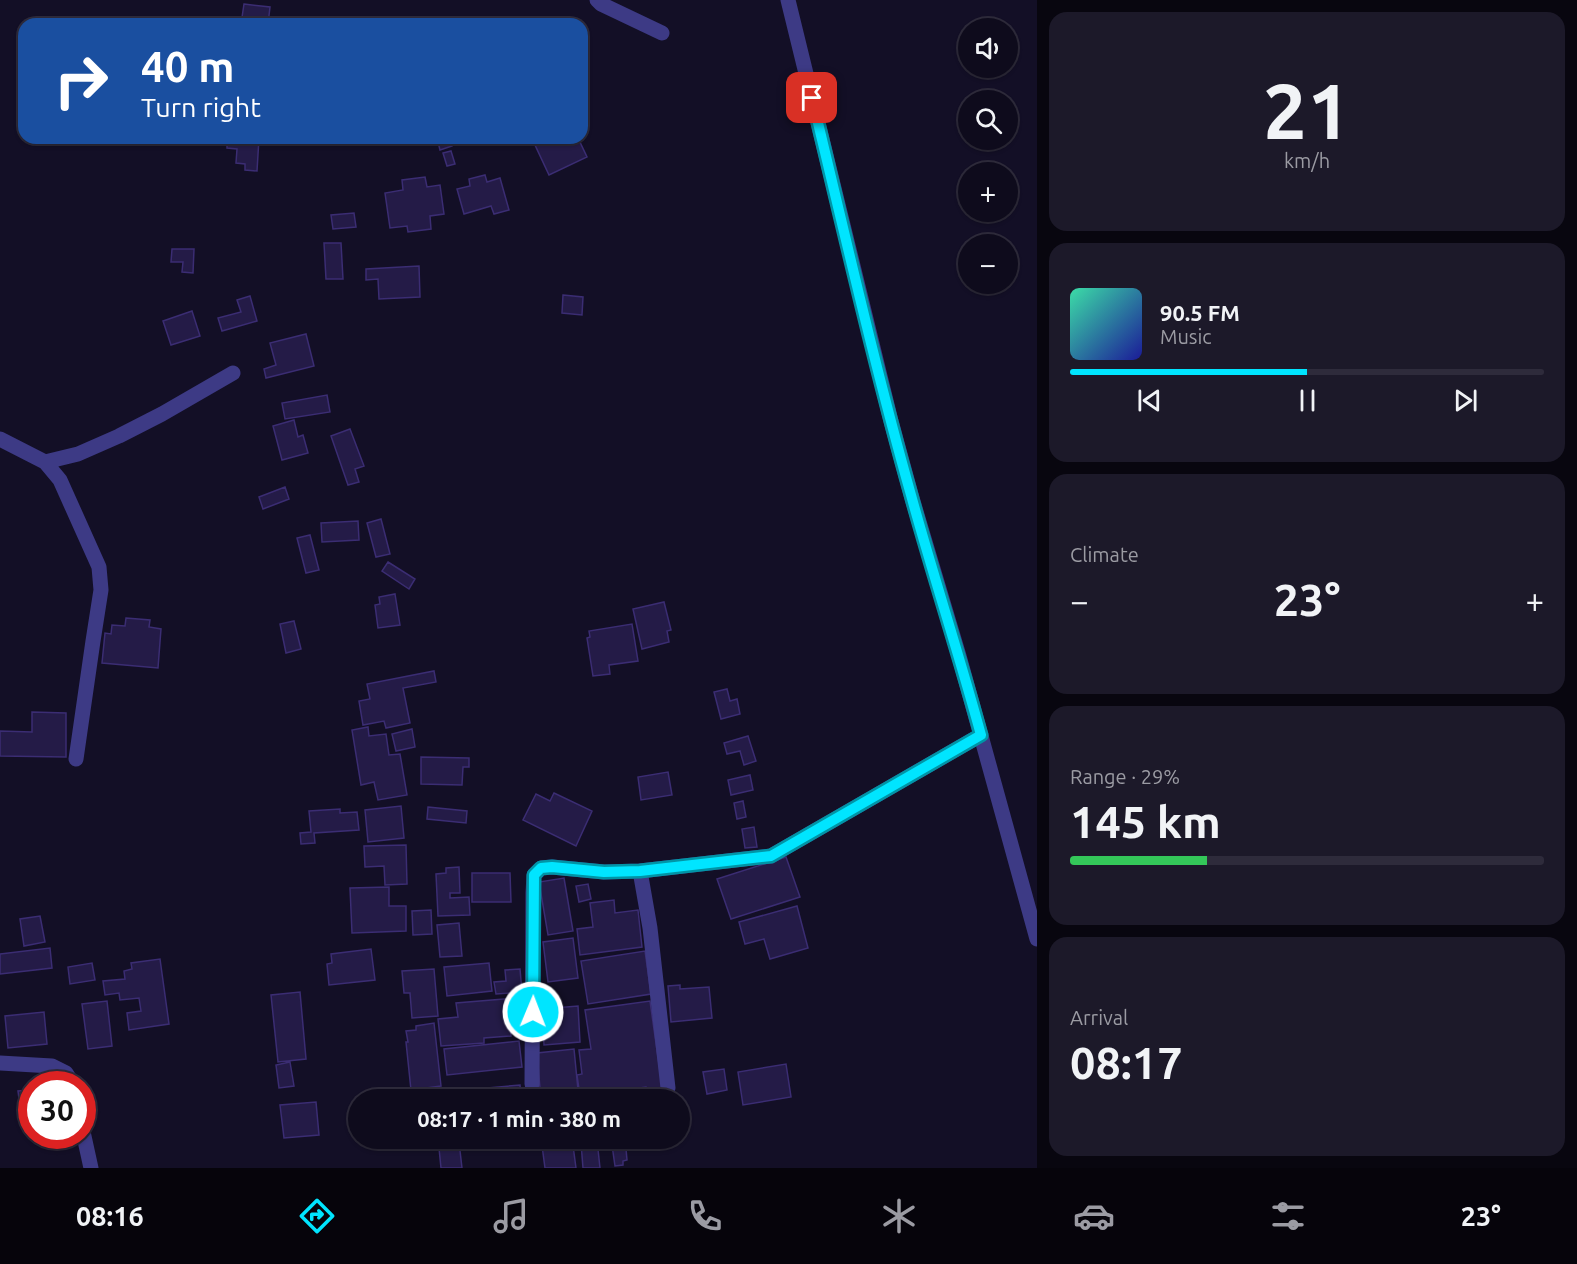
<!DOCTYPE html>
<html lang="en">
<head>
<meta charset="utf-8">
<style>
	body { margin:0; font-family:Ubuntu,sans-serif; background:#1c1929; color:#f1f3f6; height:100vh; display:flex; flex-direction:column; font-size:22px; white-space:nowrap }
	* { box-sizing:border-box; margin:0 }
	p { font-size:20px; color:#9b9ba3 }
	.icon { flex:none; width:33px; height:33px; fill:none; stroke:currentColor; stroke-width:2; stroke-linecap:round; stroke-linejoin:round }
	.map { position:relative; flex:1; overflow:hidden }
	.sheet { display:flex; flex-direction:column; gap:12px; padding:12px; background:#08060f; width:540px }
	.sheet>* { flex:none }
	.guide { position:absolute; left:18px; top:18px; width:570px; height:126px; border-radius:18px; box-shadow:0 2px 4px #0004,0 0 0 2px #2e2b3b; background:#1a4fa0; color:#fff; overflow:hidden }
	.controls { position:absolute; left:958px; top:18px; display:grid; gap:12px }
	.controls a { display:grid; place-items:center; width:60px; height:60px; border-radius:50%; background:#0e0b1c; box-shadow:0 2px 4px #0004,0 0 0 2px #2e2b3b; font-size:30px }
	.speed { position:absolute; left:18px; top:1071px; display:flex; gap:12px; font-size:30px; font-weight:700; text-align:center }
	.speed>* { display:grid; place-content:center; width:78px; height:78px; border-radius:50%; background:#0e0b1c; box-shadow:0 2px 4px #0004,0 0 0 2px #2e2b3b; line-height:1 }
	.speed .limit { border:9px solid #d22; background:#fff; color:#111 }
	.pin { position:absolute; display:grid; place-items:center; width:51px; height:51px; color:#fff; margin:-26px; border-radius:12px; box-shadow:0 3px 9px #0006 }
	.me { position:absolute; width:66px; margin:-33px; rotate:1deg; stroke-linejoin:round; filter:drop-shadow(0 0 4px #0008) }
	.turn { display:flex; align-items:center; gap:21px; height:126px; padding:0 24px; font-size:27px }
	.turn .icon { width:78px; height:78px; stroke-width:2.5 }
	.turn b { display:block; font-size:42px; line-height:51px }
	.big { font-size:45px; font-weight:700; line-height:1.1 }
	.sheet .tile { flex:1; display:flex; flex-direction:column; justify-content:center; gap:9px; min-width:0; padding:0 21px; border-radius:18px; background:#1c1929 }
	.sheet .dial { align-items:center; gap:0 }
	.dial b { font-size:78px; line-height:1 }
	.song { display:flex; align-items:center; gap:18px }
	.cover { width:72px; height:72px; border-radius:9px; background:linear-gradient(135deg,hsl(160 70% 55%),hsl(240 70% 35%)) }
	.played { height:6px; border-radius:3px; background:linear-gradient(90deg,#00e5ff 50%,#2e2b3b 50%) }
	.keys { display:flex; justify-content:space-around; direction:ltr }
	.heat { display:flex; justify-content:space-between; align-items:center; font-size:33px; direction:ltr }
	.charge { height:9px; border-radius:4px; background:linear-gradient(90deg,#34c759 29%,#2e2b3b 0) }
	.trip { position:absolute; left:348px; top:1089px; width:342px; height:60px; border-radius:30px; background:#0e0b1c; box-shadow:0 2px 4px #0004,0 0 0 2px #2e2b3b; font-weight:700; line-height:60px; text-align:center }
	.tabs { display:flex; height:96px; justify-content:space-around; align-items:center; background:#06040b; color:#9b9ba3 }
	.tabs .icon { width:42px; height:42px }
	.tabs .selected { color:#00e5ff }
	.tabs b { font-size:27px; color:#f1f3f6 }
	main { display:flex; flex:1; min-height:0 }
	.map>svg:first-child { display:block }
	.building { fill:#241b47; stroke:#3b2d73; stroke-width:1.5 }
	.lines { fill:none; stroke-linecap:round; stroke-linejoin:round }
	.street { stroke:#3d3a85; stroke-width:15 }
	.route-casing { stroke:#0095a6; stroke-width:15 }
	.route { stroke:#00e5ff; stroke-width:10 }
</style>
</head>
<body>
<main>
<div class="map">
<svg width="1037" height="1168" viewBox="0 0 1037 1168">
	<rect width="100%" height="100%" fill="#130f26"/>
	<!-- building -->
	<path class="building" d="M 244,4 L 270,7 L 268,24 L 241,24 Z
		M 227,138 L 259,138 L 257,171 L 245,170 L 245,164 L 236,163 L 237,149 L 227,148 Z
		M 437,138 L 450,138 L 452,146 L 440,150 Z
		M 550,138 L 578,138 L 587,157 L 549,175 L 535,145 Z
		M 451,151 L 455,164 L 447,166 L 443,153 Z
		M 485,175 L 487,182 L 500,178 L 509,210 L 494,214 L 491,206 L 464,214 L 457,189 L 470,186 L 469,179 Z
		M 425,177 L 427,187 L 440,185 L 444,214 L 430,216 L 431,229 L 408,232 L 407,226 L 390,228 L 385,193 L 403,190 L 402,180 Z
		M 354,213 L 356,227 L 333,229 L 331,215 Z
		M 324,243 L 341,243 L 343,279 L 326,279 Z
		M 172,249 L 194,249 L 193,273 L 182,272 L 183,262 L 171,262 Z
		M 419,266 L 420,297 L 379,299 L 378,279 L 366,280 L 366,269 Z
		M 563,295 L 583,297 L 582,315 L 562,313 Z
		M 250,296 L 257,321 L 222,331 L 218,318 L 241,312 L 237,300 Z
		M 192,311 L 200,336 L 171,345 L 163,321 Z
		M 306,334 L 314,366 L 266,378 L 264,369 L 276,365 L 270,343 Z
		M 327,395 L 330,412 L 285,419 L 282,403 Z
		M 294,420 L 298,437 L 303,435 L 308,453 L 282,460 L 273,426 Z
		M 350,429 L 364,466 L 355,469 L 359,482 L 348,485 L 331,436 Z
		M 285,487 L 289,499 L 263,509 L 259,497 Z
		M 381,519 L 390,554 L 376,557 L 367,523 Z
		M 358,521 L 359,540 L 322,542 L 321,523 Z
		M 310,535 L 319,570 L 306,573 L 297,538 Z
		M 388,562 L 415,579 L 409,589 L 382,571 Z
		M 395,594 L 400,625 L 378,628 L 375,605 L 380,604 L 379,597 Z
		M 664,602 L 671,630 L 667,631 L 669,642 L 642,649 L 633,609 Z
		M 126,618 L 150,620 L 149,627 L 161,629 L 158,668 L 102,663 L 105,633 L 111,634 L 112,625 L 125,626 Z
		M 294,621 L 301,649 L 286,653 L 280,624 Z
		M 632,624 L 638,661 L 609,665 L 610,674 L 593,676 L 587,638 L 590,637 L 589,631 Z
		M 434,671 L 436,682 L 403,688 L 410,723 L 386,728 L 384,721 L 363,725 L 359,701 L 370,699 L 367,684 Z
		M 727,689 L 730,701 L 737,699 L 740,714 L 721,719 L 714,692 Z
		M 32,712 L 66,713 L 66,757 L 0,756 L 0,731 L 32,732 Z
		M 368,727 L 369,736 L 386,734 L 389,755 L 400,754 L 407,795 L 378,800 L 374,782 L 361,785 L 352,730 Z
		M 412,729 L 415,747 L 396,751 L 392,734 Z
		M 748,736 L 756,761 L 744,765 L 740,751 L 727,754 L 724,743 Z
		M 421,757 L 469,758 L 469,767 L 463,767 L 462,785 L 421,784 Z
		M 668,772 L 672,795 L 641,800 L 638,777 Z
		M 750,775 L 753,790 L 731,795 L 728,780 Z
		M 554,793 L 592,811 L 576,846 L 523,820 L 536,794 L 550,801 Z
		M 743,801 L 746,817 L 737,819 L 734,803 Z
		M 401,806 L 404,838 L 368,842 L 365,810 Z
		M 428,807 L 467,811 L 466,823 L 427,819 Z
		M 340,809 L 340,813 L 357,812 L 359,830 L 314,833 L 315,843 L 301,844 L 300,833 L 311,832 L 309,811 Z
		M 754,827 L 757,847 L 745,848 L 742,829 Z
		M 406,845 L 407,884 L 385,885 L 384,866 L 365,867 L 364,846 Z
		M 786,857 L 800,897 L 731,919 L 717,879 Z
		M 459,867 L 460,893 L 450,893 L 450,898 L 469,897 L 470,915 L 438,916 L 436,874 L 446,873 L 446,868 Z
		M 472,873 L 510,873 L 511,902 L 472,902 Z
		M 564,878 L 573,931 L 548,935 L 539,882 Z
		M 588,884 L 591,899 L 579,902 L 576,886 Z
		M 389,887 L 389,906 L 406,906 L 406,931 L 352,933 L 350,888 Z
		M 614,900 L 615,913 L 638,910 L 642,947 L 580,955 L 577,929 L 593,927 L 590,903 Z
		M 797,906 L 808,948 L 770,959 L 764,939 L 745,944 L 739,922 Z
		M 431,910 L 432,934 L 413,935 L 412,911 Z
		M 40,916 L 45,942 L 24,946 L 20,919 Z
		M 459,923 L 462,956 L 440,957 L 437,925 Z
		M 573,938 L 578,978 L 548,982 L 543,942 Z
		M 50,948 L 52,968 L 0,974 L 0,954 Z
		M 371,949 L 375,980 L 329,985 L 327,964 L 332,963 L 331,954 Z
		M 645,951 L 651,994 L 588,1004 L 581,961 Z
		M 160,959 L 169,1024 L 129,1030 L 127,1013 L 141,1011 L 139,998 L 120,1000 L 119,993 L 105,995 L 103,981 L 125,979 L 124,971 L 132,969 L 131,963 Z
		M 92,963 L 95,980 L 70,984 L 68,967 Z
		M 489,963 L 492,991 L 447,996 L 444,967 Z
		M 434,969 L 438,1016 L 412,1018 L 410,993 L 404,993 L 402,971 Z
		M 520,969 L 522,992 L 496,994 L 494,982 L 506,981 L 505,970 Z
		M 680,985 L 680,989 L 709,987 L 712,1018 L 671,1022 L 668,986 Z
		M 300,992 L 306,1059 L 278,1062 L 271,995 Z
		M 517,998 L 519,1021 L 510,1022 L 511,1036 L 484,1038 L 484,1043 L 441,1046 L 438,1019 L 458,1017 L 456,1003 Z
		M 107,1001 L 112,1046 L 88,1049 L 82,1004 Z
		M 650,1001 L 663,1093 L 648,1095 L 646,1087 L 580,1096 L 577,1075 L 582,1074 L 579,1050 L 591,1049 L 585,1010 Z
		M 578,1006 L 580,1042 L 544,1045 L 542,1009 Z
		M 44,1012 L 47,1044 L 8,1048 L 5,1016 Z
		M 434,1023 L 441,1086 L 411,1090 L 406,1042 L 408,1042 L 406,1031 L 416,1030 L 416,1026 Z
		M 519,1041 L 522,1067 L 447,1075 L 444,1049 Z
		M 574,1049 L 579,1100 L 541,1100 L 537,1053 Z
		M 290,1062 L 294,1086 L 279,1088 L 276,1065 Z
		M 786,1064 L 791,1097 L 743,1105 L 738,1072 Z
		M 724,1069 L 727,1090 L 707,1094 L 703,1072 Z
		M 520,1085 L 521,1100 L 443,1100 L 442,1092 Z
		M 32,1090 L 32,1106 L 20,1107 L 18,1091 Z
		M 316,1102 L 319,1135 L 284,1138 L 280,1105 Z
		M 438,1138 L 491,1138 L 459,1142 L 462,1168 L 441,1168 Z
		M 541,1138 L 572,1138 L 576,1168 L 545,1168 Z
		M 611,1138 L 625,1138 L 627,1160 L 623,1161 L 623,1165 L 615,1166 Z
		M 597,1140 L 600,1168 L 583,1168 L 581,1143 L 587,1143 L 587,1141 Z"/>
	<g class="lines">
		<!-- street -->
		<path class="street" d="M 597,0 L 601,4 L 662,33
			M 788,0 L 891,421 L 912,498 L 959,656 L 1037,939
			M 0,439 L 45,462 L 60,480 L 99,567 L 101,590 L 93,641 L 76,759
			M 45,462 L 78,454 L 119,436 L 162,414 L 233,373
			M 640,871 L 650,928 L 668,1088
			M 0,1063 L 52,1066 L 66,1073 L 73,1084
			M 532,1084 L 533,893 L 534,875 L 541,868 L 552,867 L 604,872 L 640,871 L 771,856 L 981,735
			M 82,1127 L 91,1168"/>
	</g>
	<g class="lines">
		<defs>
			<path id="route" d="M 533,1012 L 534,875 L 541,868 L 552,867 L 604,872 L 640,871 L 771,856 L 981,735 C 959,654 933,575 911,495 C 874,364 844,230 812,98"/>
		</defs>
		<!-- route casing -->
		<use href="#route" class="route-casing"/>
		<!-- route -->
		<use href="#route" class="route"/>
	</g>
</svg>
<div class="controls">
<a><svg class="icon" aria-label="sound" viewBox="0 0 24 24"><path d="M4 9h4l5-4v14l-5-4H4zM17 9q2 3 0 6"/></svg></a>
<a><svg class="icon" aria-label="search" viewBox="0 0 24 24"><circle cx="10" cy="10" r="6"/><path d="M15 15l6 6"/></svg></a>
<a>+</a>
<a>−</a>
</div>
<div class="speed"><div class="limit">30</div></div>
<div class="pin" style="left:812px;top:98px;background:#d93025"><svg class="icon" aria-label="arrive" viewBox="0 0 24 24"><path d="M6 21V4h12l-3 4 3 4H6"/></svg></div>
<svg class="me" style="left:533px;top:1012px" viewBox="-20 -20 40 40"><circle r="17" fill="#00e5ff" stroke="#fff" stroke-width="3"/><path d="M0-11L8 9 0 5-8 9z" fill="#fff"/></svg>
<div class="trip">08:17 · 1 min · 380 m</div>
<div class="guide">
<div class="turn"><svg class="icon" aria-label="right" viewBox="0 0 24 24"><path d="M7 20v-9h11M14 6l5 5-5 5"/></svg><div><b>40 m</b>Turn right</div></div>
</div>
</div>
<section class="sheet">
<div class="tile dial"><b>21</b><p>km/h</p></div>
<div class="tile">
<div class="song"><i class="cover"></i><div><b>90.5 FM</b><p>Music</p></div></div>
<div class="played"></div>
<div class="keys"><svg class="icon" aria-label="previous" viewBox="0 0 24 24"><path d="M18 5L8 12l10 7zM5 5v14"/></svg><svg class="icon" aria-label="pause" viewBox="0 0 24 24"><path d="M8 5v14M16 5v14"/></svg><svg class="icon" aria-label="next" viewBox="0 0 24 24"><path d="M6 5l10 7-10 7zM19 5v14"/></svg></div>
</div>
<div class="tile"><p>Climate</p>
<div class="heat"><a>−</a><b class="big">23°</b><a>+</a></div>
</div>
<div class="tile"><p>Range · 29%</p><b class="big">145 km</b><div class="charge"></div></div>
<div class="tile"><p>Arrival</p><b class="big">08:17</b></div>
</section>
</main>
<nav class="tabs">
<b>08:16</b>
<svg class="icon selected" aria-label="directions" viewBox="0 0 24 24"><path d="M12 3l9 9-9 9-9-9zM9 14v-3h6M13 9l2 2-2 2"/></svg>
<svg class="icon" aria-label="music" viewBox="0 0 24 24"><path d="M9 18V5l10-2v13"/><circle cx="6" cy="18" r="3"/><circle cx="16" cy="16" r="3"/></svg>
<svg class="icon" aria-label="phone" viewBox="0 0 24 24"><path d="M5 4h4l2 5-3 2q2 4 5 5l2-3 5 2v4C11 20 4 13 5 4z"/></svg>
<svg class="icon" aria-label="climate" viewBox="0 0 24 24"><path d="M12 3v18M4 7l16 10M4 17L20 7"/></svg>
<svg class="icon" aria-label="car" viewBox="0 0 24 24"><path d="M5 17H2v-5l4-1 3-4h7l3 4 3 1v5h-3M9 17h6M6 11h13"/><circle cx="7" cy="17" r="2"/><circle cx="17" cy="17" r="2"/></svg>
<svg class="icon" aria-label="filters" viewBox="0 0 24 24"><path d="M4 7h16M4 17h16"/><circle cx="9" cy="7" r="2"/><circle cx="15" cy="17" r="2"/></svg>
<b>23°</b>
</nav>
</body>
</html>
